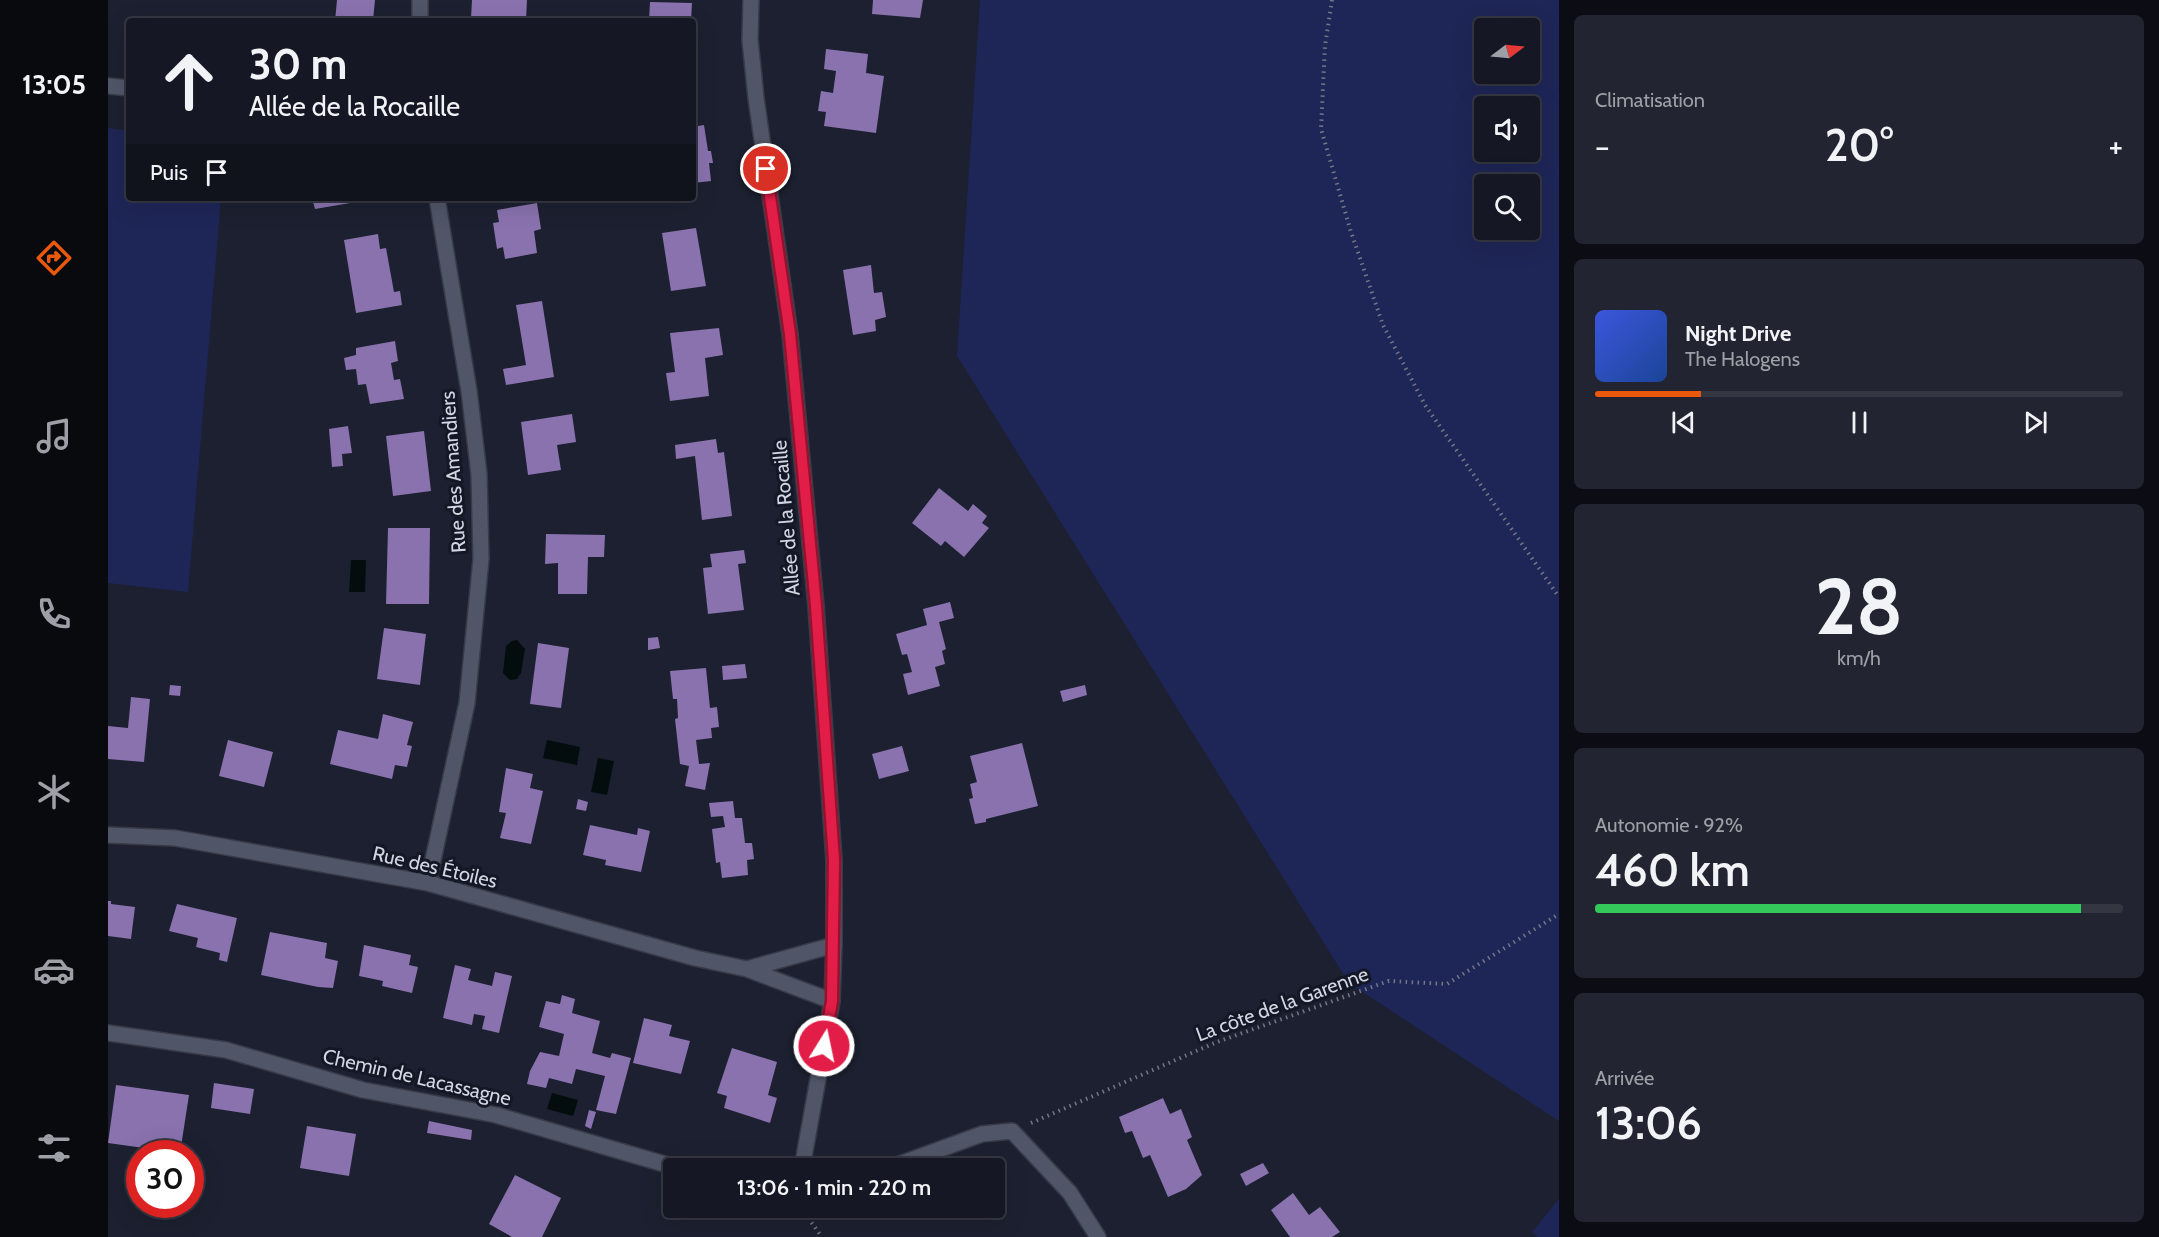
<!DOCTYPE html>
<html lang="fr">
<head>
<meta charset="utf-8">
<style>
	body { margin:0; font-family:Cabin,sans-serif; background:#222531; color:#f1f3f6; height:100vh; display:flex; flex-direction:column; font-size:22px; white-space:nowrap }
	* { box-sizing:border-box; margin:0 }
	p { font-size:20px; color:#9da0a6 }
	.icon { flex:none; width:33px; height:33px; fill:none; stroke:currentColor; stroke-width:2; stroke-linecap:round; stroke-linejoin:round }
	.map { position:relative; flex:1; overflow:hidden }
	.drawer { display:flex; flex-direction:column; gap:15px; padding:15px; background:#0c0d14; width:600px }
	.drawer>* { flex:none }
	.hud { position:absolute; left:18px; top:18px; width:570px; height:183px; border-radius:6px; box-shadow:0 6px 24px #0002,0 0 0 2px #343741; background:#151824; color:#f1f3f6; overflow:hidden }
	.needle { width:39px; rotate:74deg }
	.buttons { position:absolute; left:1366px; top:18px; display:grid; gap:12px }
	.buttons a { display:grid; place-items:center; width:66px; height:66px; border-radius:6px; background:#151824; box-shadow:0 6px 24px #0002,0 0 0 2px #343741; font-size:30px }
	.speed { position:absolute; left:18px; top:1140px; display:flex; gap:12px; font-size:30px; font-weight:700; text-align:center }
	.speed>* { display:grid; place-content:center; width:78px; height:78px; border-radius:50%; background:#151824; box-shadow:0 6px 24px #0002,0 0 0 2px #343741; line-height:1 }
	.speed .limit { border:9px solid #d22; background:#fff; color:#111 }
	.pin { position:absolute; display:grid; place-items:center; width:51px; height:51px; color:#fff; margin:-26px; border:3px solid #fff; border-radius:50%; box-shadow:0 2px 6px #0007 }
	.me { position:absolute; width:66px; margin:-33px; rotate:10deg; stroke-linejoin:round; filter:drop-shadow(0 0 4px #0008) }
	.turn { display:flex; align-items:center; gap:21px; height:126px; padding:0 24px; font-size:27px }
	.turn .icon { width:78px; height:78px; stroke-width:2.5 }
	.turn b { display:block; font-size:42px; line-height:51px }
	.then { display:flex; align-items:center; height:57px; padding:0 24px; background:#0003; gap:12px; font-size:22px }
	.big { font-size:45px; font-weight:600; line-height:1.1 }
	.drawer .card { flex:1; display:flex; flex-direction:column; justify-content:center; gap:9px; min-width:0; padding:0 21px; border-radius:9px; background:#222531 }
	.drawer .dial { align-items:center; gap:0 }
	.dial b { font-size:78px; line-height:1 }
	.song { display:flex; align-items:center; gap:18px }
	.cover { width:72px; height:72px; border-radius:9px; background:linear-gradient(135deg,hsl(230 70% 55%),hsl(220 70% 35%)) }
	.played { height:6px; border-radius:3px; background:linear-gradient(90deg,#ea580c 20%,#343741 20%) }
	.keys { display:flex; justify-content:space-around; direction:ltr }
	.heat { display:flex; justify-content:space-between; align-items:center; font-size:33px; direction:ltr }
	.charge { height:9px; border-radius:4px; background:linear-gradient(90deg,#34c759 92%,#343741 0) }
	.trip { position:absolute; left:555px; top:1158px; width:342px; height:60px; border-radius:6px; background:#151824; box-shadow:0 6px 24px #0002,0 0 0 2px #343741; font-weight:600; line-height:60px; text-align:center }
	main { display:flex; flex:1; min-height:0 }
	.tabs { display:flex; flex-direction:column; width:108px; justify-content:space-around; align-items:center; background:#080a0e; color:#9da0a6 }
	.tabs .icon { width:42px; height:42px }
	.tabs .on { color:#ea580c }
	.tabs b { font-size:27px; color:#f1f3f6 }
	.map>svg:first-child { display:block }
	.green { fill:#1e2657; fill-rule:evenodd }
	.water { fill:#030d0e }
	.building { fill:#8972ae }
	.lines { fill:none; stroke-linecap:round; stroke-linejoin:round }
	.minor-casing { stroke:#383a47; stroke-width:18 }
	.path { stroke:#737785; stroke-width:4; stroke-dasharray:1.5 4.5; stroke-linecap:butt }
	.minor { stroke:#505668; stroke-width:15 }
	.route-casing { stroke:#92132f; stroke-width:15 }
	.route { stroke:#e11d48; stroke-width:10 }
	.labels { text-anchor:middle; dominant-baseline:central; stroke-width:6; stroke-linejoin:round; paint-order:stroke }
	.street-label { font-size:20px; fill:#d2d6e1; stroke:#131726 }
</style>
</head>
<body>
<main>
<nav class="tabs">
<b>13:05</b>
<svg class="icon on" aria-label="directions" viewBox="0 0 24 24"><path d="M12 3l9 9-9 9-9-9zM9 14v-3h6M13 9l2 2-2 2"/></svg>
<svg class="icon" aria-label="music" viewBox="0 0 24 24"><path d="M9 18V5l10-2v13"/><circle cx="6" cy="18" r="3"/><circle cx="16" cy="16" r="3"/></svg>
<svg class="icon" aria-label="phone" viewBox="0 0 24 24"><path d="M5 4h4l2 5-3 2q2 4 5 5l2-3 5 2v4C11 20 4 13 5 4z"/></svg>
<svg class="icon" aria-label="climate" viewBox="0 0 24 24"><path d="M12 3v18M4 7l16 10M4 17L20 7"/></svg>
<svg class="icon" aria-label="car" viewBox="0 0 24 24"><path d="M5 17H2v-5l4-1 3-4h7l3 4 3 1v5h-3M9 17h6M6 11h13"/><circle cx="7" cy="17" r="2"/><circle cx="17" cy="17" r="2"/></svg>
<svg class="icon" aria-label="filters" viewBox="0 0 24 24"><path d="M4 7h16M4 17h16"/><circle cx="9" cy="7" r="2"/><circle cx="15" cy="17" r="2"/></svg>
</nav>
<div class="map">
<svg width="1451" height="1237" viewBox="0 0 1451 1237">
	<rect width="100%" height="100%" fill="#1c2030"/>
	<!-- green -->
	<path class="green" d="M 872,0 L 1451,0 L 1451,1121 L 1241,983 L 849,356 ZM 1377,28 L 1422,28 L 1422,74 L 1377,74 ZM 1377,106 L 1422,106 L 1422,152 L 1377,152 ZM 1377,184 L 1422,184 L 1422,230 L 1377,230 Z
		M 0,128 L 21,131 L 21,198 L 113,198 L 80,592 L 0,583 Z
		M 1451,1199 L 1451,1237 L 1430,1237 L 1424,1232 Z"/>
	<!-- water -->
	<path class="water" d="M 243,560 L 258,560 L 257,592 L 241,592 Z
		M 409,640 L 417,649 L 413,673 L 409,679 L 402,680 L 395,673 L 398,646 L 404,641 Z
		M 439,740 L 472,747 L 469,765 L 435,758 Z
		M 490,758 L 506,761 L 499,795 L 483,792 Z
		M 444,1093 L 470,1100 L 465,1116 L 439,1109 Z"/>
	<!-- building -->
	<path class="building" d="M 229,0 L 267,0 L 265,21 L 227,21 Z
		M 364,0 L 419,0 L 418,20 L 363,18 Z
		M 765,0 L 815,0 L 812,18 L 764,14 Z
		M 542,2 L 584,3 L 583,21 L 541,21 Z
		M 718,49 L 760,54 L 758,73 L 776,76 L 768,133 L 716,126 L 718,112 L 710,111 L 713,91 L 725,93 L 728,71 L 716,69 Z
		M 585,109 L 588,109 L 590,126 L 596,125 L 600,151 L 603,151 L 605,163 L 601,163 L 603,181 L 585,183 Z
		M 204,198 L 266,198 L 266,199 L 207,209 Z
		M 429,203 L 433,229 L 426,231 L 429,253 L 397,259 L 395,247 L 389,249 L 385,223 L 391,222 L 389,210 Z
		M 588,228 L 598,286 L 563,291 L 554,233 Z
		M 270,234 L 272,249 L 278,248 L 286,292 L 292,291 L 294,305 L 248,313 L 236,240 Z
		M 763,265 L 766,293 L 774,292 L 778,317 L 767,320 L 768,331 L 745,335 L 735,270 Z
		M 434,301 L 446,377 L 398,385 L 395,369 L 418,365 L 408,305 Z
		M 611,328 L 615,355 L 597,358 L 601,396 L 562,401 L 558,373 L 567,372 L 562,333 Z
		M 287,341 L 290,361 L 283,363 L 286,380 L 292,379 L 296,399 L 262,404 L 258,384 L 250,385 L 248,369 L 238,370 L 236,358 L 248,355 L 248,348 Z
		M 464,414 L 468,442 L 449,445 L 453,470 L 420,475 L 413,422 Z
		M 240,426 L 244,453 L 234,454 L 235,466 L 224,467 L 221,429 Z
		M 316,431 L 323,491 L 285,496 L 278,436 Z
		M 608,439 L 610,453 L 616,452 L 624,516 L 594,520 L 587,456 L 568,459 L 567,445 Z
		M 831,488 L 860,511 L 865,504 L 879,516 L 874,523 L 881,528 L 856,557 L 837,541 L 833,546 L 804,523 Z
		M 280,528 L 322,528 L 321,604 L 278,604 Z
		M 438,534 L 497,535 L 496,557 L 480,557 L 479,594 L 450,594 L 450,563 L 437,564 Z
		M 636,550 L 638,563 L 630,564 L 636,610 L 600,614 L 595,568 L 604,567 L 602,554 Z
		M 842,602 L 846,618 L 831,622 L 838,649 L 834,651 L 837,664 L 827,667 L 832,686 L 800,695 L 795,674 L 804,672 L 799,654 L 794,655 L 788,634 L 819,625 L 815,609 Z
		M 276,628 L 318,634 L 312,685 L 269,679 Z
		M 550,637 L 552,648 L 540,650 L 540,638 Z
		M 430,643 L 461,648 L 453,708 L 422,704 Z
		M 637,664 L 639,678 L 615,680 L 614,666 Z
		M 598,668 L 602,708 L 609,707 L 611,727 L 603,728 L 604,738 L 588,740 L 591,764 L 602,763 L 597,790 L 577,786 L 581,766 L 572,764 L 567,719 L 570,718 L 569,699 L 565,699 L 562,671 Z
		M 62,685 L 73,686 L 72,696 L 61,695 Z
		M 977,685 L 979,695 L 955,702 L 952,691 Z
		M 23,697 L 42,699 L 36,762 L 0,759 L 0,726 L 20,728 Z
		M 275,714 L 305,722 L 299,745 L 304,746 L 299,767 L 287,765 L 284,779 L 222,764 L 230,730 L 270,739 Z
		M 120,740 L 165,752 L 156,787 L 111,776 Z
		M 914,743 L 930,806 L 878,819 L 878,822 L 867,824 L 861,799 L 865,798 L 862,784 L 869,782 L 862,756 Z
		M 794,746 L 801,771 L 771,779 L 764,754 Z
		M 398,768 L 425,774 L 422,788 L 435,791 L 423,844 L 392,838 L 398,813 L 391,812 Z
		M 470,799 L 480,802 L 478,811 L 468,809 Z
		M 625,801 L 627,818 L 634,818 L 637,843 L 644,843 L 646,859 L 639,860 L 640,875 L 614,878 L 612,862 L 608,863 L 604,829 L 617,827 L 615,816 L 603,817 L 601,803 Z
		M 482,825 L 529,835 L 530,828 L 542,831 L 533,872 L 497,865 L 498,860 L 475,855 Z
		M 0,901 L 3,901 L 3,904 L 27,907 L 23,939 L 0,936 Z
		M 69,904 L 129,918 L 119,962 L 111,960 L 112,953 L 88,947 L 90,938 L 61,931 Z
		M 162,932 L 219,943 L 217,958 L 230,961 L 225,988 L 210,987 L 153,975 Z
		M 256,945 L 303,955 L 301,965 L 310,967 L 304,993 L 274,986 L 275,981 L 251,976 Z
		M 347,965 L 363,969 L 360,980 L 384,986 L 387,972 L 404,976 L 391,1033 L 374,1029 L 377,1016 L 366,1014 L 364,1025 L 335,1018 Z
		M 454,995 L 467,999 L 464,1013 L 492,1021 L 484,1053 L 502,1058 L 504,1053 L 523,1058 L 508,1114 L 488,1110 L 497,1076 L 468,1069 L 464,1084 L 441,1078 L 438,1088 L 419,1084 L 422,1071 L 432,1052 L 451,1056 L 456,1034 L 431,1027 L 438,1001 L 452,1004 Z
		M 536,1018 L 564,1025 L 561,1036 L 582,1041 L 573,1074 L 525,1063 Z
		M 624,1048 L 669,1062 L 660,1095 L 669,1098 L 662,1123 L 616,1108 L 619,1096 L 609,1093 Z
		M 106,1083 L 146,1089 L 142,1114 L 103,1108 Z
		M 8,1085 L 81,1095 L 72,1153 L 0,1143 Z
		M 1055,1098 L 1062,1114 L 1073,1109 L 1084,1137 L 1079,1140 L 1094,1175 L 1078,1189 L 1060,1197 L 1042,1155 L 1035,1158 L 1024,1131 L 1017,1133 L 1011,1117 Z
		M 481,1110 L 488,1112 L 483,1129 L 477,1126 Z
		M 321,1121 L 364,1130 L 363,1140 L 319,1133 Z
		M 199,1126 L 248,1134 L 241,1176 L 192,1168 Z
		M 1155,1163 L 1161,1173 L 1138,1186 L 1132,1174 Z
		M 407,1175 L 453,1198 L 434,1237 L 404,1237 L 381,1224 Z
		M 1185,1193 L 1201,1215 L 1212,1207 L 1232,1232 L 1224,1237 L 1182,1237 L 1163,1210 Z"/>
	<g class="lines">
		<defs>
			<path id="minor" d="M 643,0 L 642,40 L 648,98 L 682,334 L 708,606 L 726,860 L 726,945 L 724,1001 L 694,1168
				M 312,21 L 312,0
				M 0,86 L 21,88
				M 0,835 L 67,838 L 320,883 L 587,958 L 639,969 L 724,1001
				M 320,883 L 359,703 L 373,559 L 371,474 L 361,391 L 329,198
				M 639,969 L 726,945
				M 0,1033 L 118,1050 L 255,1090 L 388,1115 L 570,1168
				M 781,1168 L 874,1134 L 904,1131 L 962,1193 L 990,1237"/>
		</defs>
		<!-- minor casing -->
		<use href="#minor" class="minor-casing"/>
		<!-- path -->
		<path class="path" d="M 1224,0 L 1217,46 L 1213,129 L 1243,232 L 1275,325 L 1317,405 L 1451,597
			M 923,1123 L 1109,1042 L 1281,981 L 1339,984 L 1451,914
			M 693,1208 L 714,1237"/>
		<!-- minor -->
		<use href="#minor" class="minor"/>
	</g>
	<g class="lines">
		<defs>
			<path id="route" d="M 658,169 L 682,334 L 708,606 L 726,860 L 724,1001 L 716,1046"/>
		</defs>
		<!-- route casing -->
		<use href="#route" class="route-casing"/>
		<!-- route -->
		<use href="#route" class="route"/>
	</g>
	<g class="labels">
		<!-- street labels -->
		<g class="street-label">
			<text transform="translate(345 472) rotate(-94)">Rue des Amandiers</text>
			<text transform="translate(678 518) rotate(-95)">Allée de la Rocaille</text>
			<text transform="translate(327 867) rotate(13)">Rue des Étoiles</text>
			<text transform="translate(1174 1004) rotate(-20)">La côte de la Garenne</text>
			<text transform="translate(309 1077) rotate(13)">Chemin de Lacassagne</text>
		</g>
	</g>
</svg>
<div class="buttons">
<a><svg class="needle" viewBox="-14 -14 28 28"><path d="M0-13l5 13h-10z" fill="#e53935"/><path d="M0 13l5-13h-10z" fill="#9da0a6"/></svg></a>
<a><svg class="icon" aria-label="sound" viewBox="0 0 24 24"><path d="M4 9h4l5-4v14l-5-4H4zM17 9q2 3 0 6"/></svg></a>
<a><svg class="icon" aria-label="search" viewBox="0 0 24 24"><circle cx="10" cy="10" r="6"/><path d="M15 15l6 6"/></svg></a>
</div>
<div class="speed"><div class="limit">30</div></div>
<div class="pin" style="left:658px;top:169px;background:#d93025"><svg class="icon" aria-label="arrive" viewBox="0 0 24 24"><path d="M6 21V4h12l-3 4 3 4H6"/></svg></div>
<svg class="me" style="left:716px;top:1046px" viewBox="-20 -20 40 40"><circle r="17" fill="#e11d48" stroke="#fff" stroke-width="3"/><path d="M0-11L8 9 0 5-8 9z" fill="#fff"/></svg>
<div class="trip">13:06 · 1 min · 220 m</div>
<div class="hud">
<div class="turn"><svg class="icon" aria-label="ahead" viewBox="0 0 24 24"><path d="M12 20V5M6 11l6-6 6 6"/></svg><div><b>30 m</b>Allée de la Rocaille</div></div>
<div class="then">Puis<svg class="icon" aria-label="arrive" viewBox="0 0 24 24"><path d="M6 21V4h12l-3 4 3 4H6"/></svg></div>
</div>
</div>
<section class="drawer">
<div class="card"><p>Climatisation</p>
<div class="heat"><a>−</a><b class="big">20°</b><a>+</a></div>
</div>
<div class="card">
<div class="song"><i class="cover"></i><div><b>Night Drive</b><p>The Halogens</p></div></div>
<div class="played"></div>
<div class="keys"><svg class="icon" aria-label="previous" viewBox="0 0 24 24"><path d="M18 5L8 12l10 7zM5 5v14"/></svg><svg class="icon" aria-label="pause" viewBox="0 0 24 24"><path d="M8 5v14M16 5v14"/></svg><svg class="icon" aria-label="next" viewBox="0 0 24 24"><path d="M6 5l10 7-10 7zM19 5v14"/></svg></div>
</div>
<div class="card dial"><b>28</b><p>km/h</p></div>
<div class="card"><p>Autonomie · 92%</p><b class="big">460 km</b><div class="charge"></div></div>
<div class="card"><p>Arrivée</p><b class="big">13:06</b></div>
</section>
</main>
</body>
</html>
